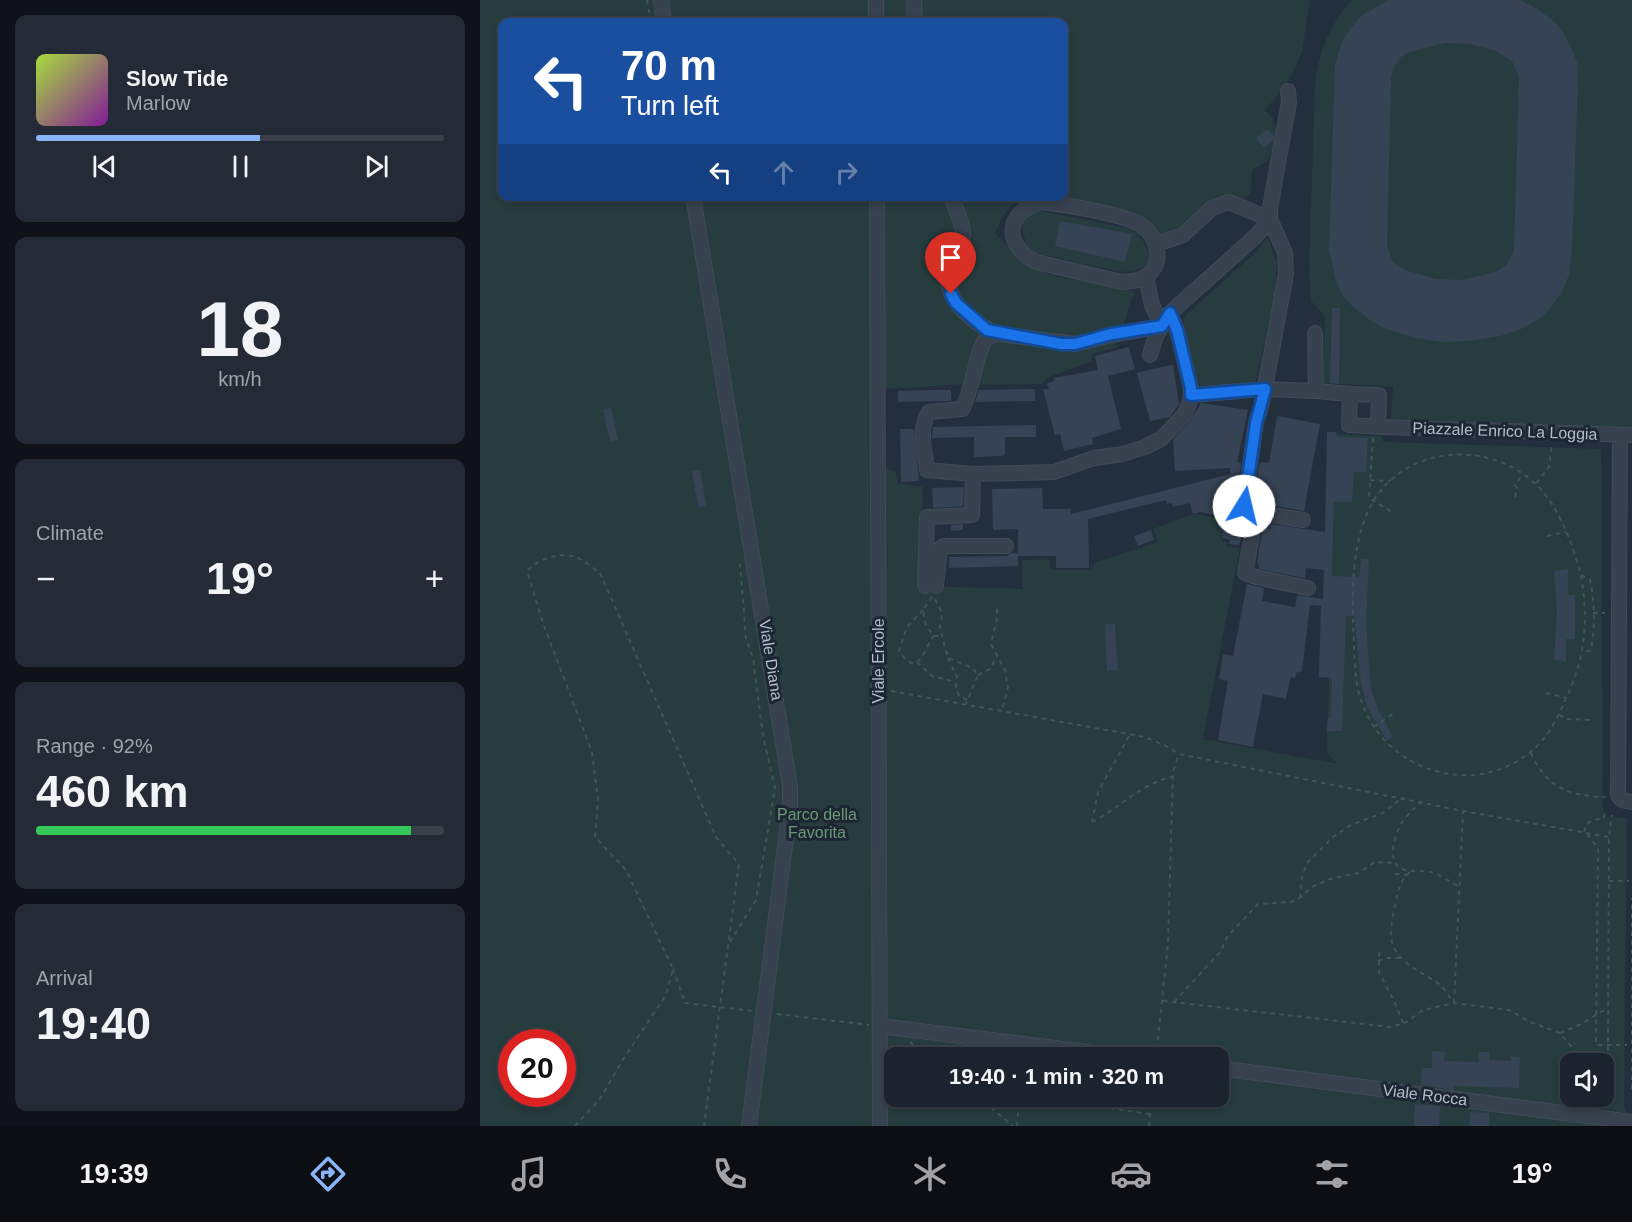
<!DOCTYPE html>
<html lang="en">
<head>
<meta charset="utf-8">
<style>
	body { margin:0; font-family:Arial,sans-serif; background:#242b36; color:#f1f3f6; height:100vh; display:flex; flex-direction:column; font-size:22px; white-space:nowrap }
	* { box-sizing:border-box; margin:0 }
	p { font-size:20px; color:#a0a4aa }
	.icon { flex:none; width:33px; height:33px; fill:none; stroke:currentColor; stroke-width:2; stroke-linecap:round; stroke-linejoin:round }
	.map { position:relative; flex:1; overflow:hidden }
	.sheet { display:flex; flex-direction:column; gap:15px; padding:15px; background:#0f1319; width:480px }
	.sheet>* { flex:none }
	.top-card { position:absolute; left:18px; top:18px; width:570px; height:183px; border-radius:12px; box-shadow:0 3px 9px #0003,0 0 0 2px #39404a; background:#1a4fa0; color:#fff; overflow:hidden }
	.buttons { position:absolute; left:1080px; top:1053px; display:grid; gap:12px }
	.buttons a { display:grid; place-items:center; width:54px; height:54px; border-radius:12px; background:#1b232e; box-shadow:0 3px 9px #0003,0 0 0 2px #39404a; font-size:30px }
	.speed { position:absolute; left:18px; top:1029px; display:flex; gap:12px; font-size:30px; font-weight:700; text-align:center }
	.speed>* { display:grid; place-content:center; width:78px; height:78px; border-radius:50%; background:#1b232e; box-shadow:0 3px 9px #0003,0 0 0 2px #39404a; line-height:1 }
	.speed .limit { border:9px solid #d22; background:#fff; color:#111 }
	.pin { position:absolute; display:grid; place-items:center; width:51px; height:51px; color:#fff; margin:-62px -26px; border-radius:50% 50% 50% 0; rotate:-45deg; box-shadow:0 0 6px #0007 }
	.pin .icon { rotate:45deg }
	.me { position:absolute; width:66px; margin:-33px; rotate:9deg; stroke-linejoin:round; filter:drop-shadow(0 0 4px #0008) }
	.turn { display:flex; align-items:center; gap:21px; height:126px; padding:0 24px; font-size:27px }
	.turn .icon { width:78px; height:78px; stroke-width:2.5 }
	.turn b { display:block; font-size:42px; line-height:51px }
	.lanes { display:flex; align-items:center; height:57px; padding:0 24px; background:#0003; justify-content:center; gap:30px; direction:ltr }
	.lanes .off { opacity:.35 }
	.big { font-size:45px; font-weight:700; line-height:1.1 }
	.sheet .card { flex:1; display:flex; flex-direction:column; justify-content:center; gap:9px; min-width:0; padding:0 21px; border-radius:12px; background:#242b36 }
	.sheet .dial { align-items:center; gap:0 }
	.dial b { font-size:78px; line-height:1 }
	.song { display:flex; align-items:center; gap:18px }
	.cover { width:72px; height:72px; border-radius:9px; background:linear-gradient(135deg,hsl(80 70% 55%),hsl(290 70% 35%)) }
	.played { height:6px; border-radius:3px; background:linear-gradient(90deg,#8ab4f8 55%,#39404a 55%) }
	.keys { display:flex; justify-content:space-around; direction:ltr }
	.heat { display:flex; justify-content:space-between; align-items:center; font-size:33px; direction:ltr }
	.charge { height:9px; border-radius:4px; background:linear-gradient(90deg,#34c759 92%,#39404a 0) }
	.trip { position:absolute; left:404px; top:1047px; width:345px; height:60px; border-radius:12px; background:#1b232e; box-shadow:0 3px 9px #0003,0 0 0 2px #39404a; font-weight:700; line-height:60px; text-align:center }
	.tabs { display:flex; height:96px; justify-content:space-around; align-items:center; background:#0b0e12; color:#a0a4aa }
	.tabs .icon { width:42px; height:42px }
	.tabs .on { color:#8ab4f8 }
	.tabs b { font-size:27px; color:#f1f3f6 }
	main { display:flex; flex:1; min-height:0 }
	.map>svg:first-child { display:block }
	.green { fill:#263c3f; fill-rule:evenodd }
	.building { fill:#364354; fill-rule:evenodd }
	.lines { fill:none; stroke-linecap:round; stroke-linejoin:round }
	.minor-casing { stroke:#414a57; stroke-width:16 }
	.path { stroke:#3f5557; stroke-width:2; stroke-dasharray:4.5 4.5; stroke-linecap:butt }
	.minor { stroke:#38414e; stroke-width:14 }
	.route-casing { stroke:#114b97; stroke-width:15 }
	.route { stroke:#1a73e8; stroke-width:10 }
	.labels { text-anchor:middle; dominant-baseline:central; stroke-width:6; stroke-linejoin:round; paint-order:stroke }
	.street-label { font-size:16px; fill:#b4bcc9; stroke:#1d2633 }
	.park-label { font-size:16px; fill:#6b9a76; stroke:#1d2633 }
</style>
</head>
<body>
<main>
<section class="sheet">
<div class="card">
<div class="song"><i class="cover"></i><div><b>Slow Tide</b><p>Marlow</p></div></div>
<div class="played"></div>
<div class="keys"><svg class="icon" aria-label="previous" viewBox="0 0 24 24"><path d="M18 5L8 12l10 7zM5 5v14"/></svg><svg class="icon" aria-label="pause" viewBox="0 0 24 24"><path d="M8 5v14M16 5v14"/></svg><svg class="icon" aria-label="next" viewBox="0 0 24 24"><path d="M6 5l10 7-10 7zM19 5v14"/></svg></div>
</div>
<div class="card dial"><b>18</b><p>km/h</p></div>
<div class="card"><p>Climate</p>
<div class="heat"><a>−</a><b class="big">19°</b><a>+</a></div>
</div>
<div class="card"><p>Range · 92%</p><b class="big">460 km</b><div class="charge"></div></div>
<div class="card"><p>Arrival</p><b class="big">19:40</b></div>
</section>
<div class="map">
<svg width="1152" height="1126" viewBox="0 0 1152 1126">
	<rect width="100%" height="100%" fill="#242f3e"/>
	<!-- green -->
	<path class="green" d="M 0,0 L 830,0 L 822,52 L 811,77 L 785,111 L 793,118 L 796,132 L 794,149 L 787,161 L 772,170 L 771,192 L 763,200 L 749,195 L 738,197 L 717,212 L 711,221 L 705,226 L 681,235 C 676,230 670,223 664,219 C 646,207 560,190 542,198 C 527,204 520,220 515,234 C 527,243 533,256 545,264 C 572,281 624,280 655,293 C 648,304 648,315 642,327 L 625,328 L 586,338 L 535,328 L 520,328 L 505,320 C 496,340 492,363 486,384 L 406,389 L 406,468 L 416,472 L 418,483 L 443,487 L 440,586 L 543,589 L 542,560 L 569,559 L 571,570 L 611,570 L 614,563 L 678,542 L 673,529 L 713,514 L 744,519 L 741,540 L 746,542 L 747,546 L 760,548 L 723,739 L 858,764 L 848,754 L 847,747 L 856,434 L 902,436 L 903,442 L 1121,449 L 1123,813 L 1126,817 L 1147,818 L 1144,1105 L 1149,1126 L 0,1126 ZM 22,22 L 584,22 L 584,196 L 22,196 ZM 32,1042 L 82,1042 L 82,1094 L 32,1094 ZM 414,1058 L 738,1058 L 738,1096 L 414,1096 ZM 1090,1064 L 1124,1064 L 1124,1096 L 1090,1096 Z
		M 872,0 L 1152,0 L 1152,427 L 911,419 L 913,387 L 843,383 L 845,316 L 831,301 L 829,270 L 835,85 C 839,53 849,24 872,0 Z
		M 557,210 L 651,229 C 663,238 667,245 670,260 C 662,271 654,271 641,272 L 558,254 L 547,245 L 543,234 L 542,222 L 548,214 Z
		M 788,237 L 797,264 L 796,287 L 775,385 L 721,389 L 705,337 L 704,317 L 776,252 Z
		M 516,340 L 633,340 L 638,347 L 612,354 L 612,361 L 569,377 L 561,384 L 497,385 L 507,350 Z"/>
	<!-- building -->
	<path class="building" d="M 908,0 L 1040,0 L 1056,8 L 1076,23 L 1083,32 L 1093,52 L 1097,62 L 1098,77 L 1092,251 L 1089,275 L 1081,294 L 1070,308 L 1062,317 L 1041,329 L 1020,336 L 989,341 L 962,342 L 936,338 L 906,329 L 891,321 L 871,305 L 862,294 L 856,281 L 849,250 L 855,64 L 863,40 L 870,29 L 881,16 ZM 965,43 L 989,44 L 1014,50 L 1032,61 L 1039,76 L 1034,251 L 1027,264 L 1016,272 L 982,280 L 956,279 L 928,271 L 918,266 L 911,259 L 907,244 L 911,79 L 913,68 L 921,57 L 929,52 Z
		M 787,129 L 794,136 L 793,141 L 784,148 L 776,138 Z
		M 580,221 L 652,234 L 645,262 L 575,246 Z
		M 852,308 L 860,308 L 859,384 L 850,383 Z
		M 649,347 L 655,369 L 628,376 L 641,429 L 612,438 L 613,444 L 584,451 L 580,434 L 575,435 L 563,389 L 569,389 L 567,383 L 574,381 L 573,378 L 618,370 L 615,356 Z
		M 690,365 L 693,365 L 699,404 L 690,417 L 670,421 L 657,373 Z
		M 555,389 L 555,401 L 495,402 L 499,390 Z
		M 455,390 L 471,390 L 471,401 L 418,402 L 418,391 Z
		M 721,403 L 768,410 L 757,462 L 761,463 L 756,498 L 751,498 L 763,532 L 759,545 L 749,544 L 750,540 L 742,538 L 745,519 L 741,518 L 742,516 L 720,512 L 713,514 L 710,503 L 693,507 L 692,503 L 687,504 L 686,500 L 608,519 L 609,568 L 576,568 L 576,556 L 538,556 L 538,566 L 469,568 L 469,557 L 527,556 L 531,553 L 538,553 L 538,529 L 513,530 L 512,489 L 562,488 L 563,509 L 591,509 L 591,514 L 750,474 L 750,468 L 695,471 L 693,439 L 711,420 Z
		M 131,408 L 138,440 L 130,442 L 123,409 Z
		M 797,416 L 840,424 L 824,511 L 774,502 L 779,466 L 781,462 L 789,463 Z
		M 556,425 L 556,437 L 525,437 L 525,455 L 520,456 L 494,457 L 494,437 L 452,438 L 453,427 Z
		M 420,429 L 434,429 L 439,481 L 421,482 Z
		M 847,432 L 856,432 L 857,437 L 888,438 L 886,472 L 874,472 L 872,502 L 854,502 L 852,576 L 879,577 L 881,559 L 889,559 L 886,625 L 891,689 L 898,709 L 913,737 L 907,741 L 887,707 L 881,684 L 874,616 L 866,616 L 862,731 L 847,731 L 848,717 L 851,717 L 852,678 L 839,677 L 841,606 L 830,605 L 822,671 L 816,673 L 815,678 L 811,677 L 806,699 L 783,694 L 773,747 L 738,740 L 748,681 L 739,679 L 740,673 L 743,654 L 753,656 L 767,584 L 784,588 L 782,601 L 815,607 L 817,595 L 843,599 L 844,570 L 826,568 L 825,578 L 780,569 L 777,562 L 783,527 L 790,529 L 791,524 L 845,532 Z
		M 220,470 L 226,506 L 218,507 L 212,471 Z
		M 484,487 L 483,506 L 453,508 L 452,488 Z
		M 483,524 L 483,530 L 471,531 L 471,525 Z
		M 671,530 L 674,540 L 658,546 L 654,536 Z
		M 1088,569 L 1088,595 L 1095,595 L 1095,639 L 1086,639 L 1086,662 L 1074,659 L 1077,613 L 1074,571 Z
		M 625,624 L 635,624 L 638,670 L 627,671 Z
		M 952,1051 L 965,1052 L 964,1061 L 999,1062 L 999,1052 L 1009,1052 L 1009,1060 L 1031,1061 L 1031,1056 L 1040,1057 L 1039,1088 L 974,1086 L 974,1090 L 941,1085 L 942,1068 L 952,1068 Z
		M 935,1104 L 960,1106 L 959,1126 L 934,1126 Z
		M 990,1112 L 1009,1113 L 1009,1126 L 989,1126 Z"/>
	<g class="lines">
		<defs>
			<path id="minor" d="M 181,0 L 184,22
				M 396,0 L 396,22
				M 434,0 L 435,22
				M 808,91 L 809,102 L 790,208 L 790,219 L 805,253 L 806,274 L 782,403 L 776,423 L 764,506 L 767,511 L 823,520
				M 213,196 L 310,786 L 310,807 L 269,1126
				M 397,196 L 400,1126
				M 471,196 C 475,209 484,223 483,236 C 482,247 472,260 469,271 C 462,299 495,326 519,334
				M 560,202 C 582,204 642,214 659,224 C 678,235 686,264 665,277 C 658,282 650,281 642,282 L 556,262 C 524,245 524,214 560,202 Z
				M 835,333 L 836,391 L 870,394
				M 670,355 L 676,336 L 690,313 L 776,236 L 790,219 L 749,202 L 732,208 L 703,235 L 677,244
				M 711,395 L 785,389 L 836,391
				M 898,427 L 899,395 L 870,394 L 869,425 L 903,427 L 1152,435
				M 1140,435 L 1138,794 C 1140,801 1145,801 1152,802
				M 493,474 L 447,470 C 445,453 438,427 449,412 L 482,409 C 493,391 496,350 506,339 C 510,335 514,335 519,334 L 595,344 L 631,335 L 682,326 L 672,305 L 666,277
				M 776,513 L 765,573 L 776,577 L 828,588
				M 445,586 L 447,517 L 492,515 L 493,474 L 574,472 L 614,458 L 643,454 L 665,447 L 681,439 L 705,414 L 710,401 L 711,388 L 697,330 L 690,313
				M 456,586 L 460,549 L 464,546 L 526,546
				M 400,1026 L 656,1058
				M 738,1068 L 1152,1122"/>
		</defs>
		<!-- minor casing -->
		<use href="#minor" class="minor-casing"/>
		<!-- path -->
		<path class="path" d="M 167,0 L 170,17
			M 893,438 L 889,498 L 915,514
			M 890,480 L 911,481
			M 1056,483 L 1069,467 L 1072,443
			M 1035,497 L 1037,488 L 1035,485 L 1043,473
			M 1067,536 L 1086,532
			M 1101,575 C 1109,623 1105,660 1084,703 C 1078,716 1071,731 1061,742 C 1004,803 903,775 880,697 C 875,681 875,664 874,647 C 872,601 869,537 896,497 C 935,440 1022,442 1064,493 C 1083,517 1093,547 1101,575 L 1110,580 C 1115,602 1115,628 1111,650 L 1102,653
			M 452,597 L 443,610 L 446,626 L 454,636 L 462,636
			M 455,599 L 462,613 L 460,628 L 468,658 L 493,668 L 498,675 L 486,704
			M 517,609 L 517,618 L 511,644 L 525,670 L 528,687 L 522,710
			M 443,610 L 427,627 L 419,651 C 439,681 444,647 454,636
			M 1113,613 L 1125,613
			M 468,658 L 477,677 L 476,687 L 479,696 L 488,700
			M 437,662 L 452,676 L 476,682
			M 498,675 L 510,669 L 517,656
			M 411,691 L 665,737 L 686,746 L 699,754 L 983,811 L 1129,837
			M 1066,693 L 1087,698
			M 1079,715 L 1087,719 L 1112,720
			M 894,727 L 914,713
			M 1051,753 C 1066,787 1088,796 1125,797
			M 942,801 C 934,809 925,816 920,826 C 914,838 907,862 922,869 C 931,873 940,870 950,872 C 960,874 970,882 979,887
			M 612,822 L 618,792 L 650,734
			M 612,822 C 640,808 660,784 692,777
			M 1104,832 C 1107,819 1113,821 1124,818 L 1125,810
			M 1107,834 L 1118,848 L 1116,1044 L 1118,1045 L 1147,1045
			M 930,872 C 919,881 918,892 915,905 C 913,915 909,932 912,942 C 919,966 943,971 960,985 C 966,990 969,997 974,1003
			M 915,874 L 927,875
			M 1129,881 L 1149,881
			M 820,898 L 822,877 L 827,863 L 853,837 L 871,825 L 903,813 L 923,797
			M 250,942 L 276,900 L 295,788 L 283,736 L 273,658 L 266,639 L 260,564
			M 899,952 L 899,972 L 916,1005 L 923,1023
			M 898,961 L 907,958 L 922,958
			M 193,969 L 205,1003 L 273,1011
			M 683,1001 L 911,1027 L 925,1023 L 943,1010 L 974,1003 L 1029,1010 L 1050,1022 L 1080,1033 L 1091,1046 L 1099,1064
			M 694,1002 L 741,951 L 747,937 L 778,904 L 811,902 L 820,898 L 832,887 L 850,879 L 878,873 L 895,862 L 915,863
			M 974,1003 L 983,811
			M 297,1014 L 389,1025
			M 1080,1033 L 1099,1025 L 1128,1008
			M 430,1042 L 448,1058
			M 676,1058 L 688,943 L 693,772 L 699,754
			M 1124,1086 L 1127,1080 L 1128,1046 L 1129,837 L 1132,815
			M 1152,1089 L 1152,898
			M 497,1096 L 533,1126
			M 95,1126 L 120,1099 L 142,1061 L 186,995 L 193,969 L 146,870 L 115,837 L 118,799 L 112,752 L 64,626 L 47,571 C 59,558 83,550 100,559 C 107,562 114,569 120,573 L 236,837 L 259,864 L 224,1126
			M 537,1126 L 539,1101 L 546,1099 L 581,1101 L 670,1114
			M 669,1126 L 672,1096"/>
		<!-- minor -->
		<use href="#minor" class="minor"/>
	</g>
	<g class="lines">
		<defs>
			<path id="route" d="M 471,294 L 476,303 L 507,330 L 581,344 L 595,344 L 631,334 L 682,326 L 690,313 L 697,330 L 711,388 L 711,395 L 785,389 L 776,423 L 764,506"/>
		</defs>
		<!-- route casing -->
		<use href="#route" class="route-casing"/>
		<!-- route -->
		<use href="#route" class="route"/>
	</g>
	<g class="labels">
		<!-- street labels -->
		<g class="street-label">
			<text transform="translate(1025 431) rotate(2)">Piazzale Enrico La Loggia</text>
			<text transform="translate(291 660) rotate(81)">Viale Diana</text>
			<text transform="translate(398 661) rotate(-90)">Viale Ercole</text>
			<text transform="translate(945 1095) rotate(7)">Viale Rocca</text>
		</g>
		<!-- park labels -->
		<g class="park-label">
			<text x="337" y="814">Parco della<tspan x="337" dy="18">Favorita</tspan></text>
		</g>
	</g>
</svg>
<div class="buttons">
<a><svg class="icon" aria-label="sound" viewBox="0 0 24 24"><path d="M4 9h4l5-4v14l-5-4H4zM17 9q2 3 0 6"/></svg></a>
</div>
<div class="speed"><div class="limit">20</div></div>
<div class="pin" style="left:471px;top:294px;background:#d93025"><svg class="icon" aria-label="arrive" viewBox="0 0 24 24"><path d="M6 21V4h12l-3 4 3 4H6"/></svg></div>
<svg class="me" style="left:764px;top:506px" viewBox="-20 -20 40 40"><circle r="19" fill="#fff"/><path d="M0-13L10 11 0 6-10 11z" fill="#1a73e8"/></svg>
<div class="trip">19:40 · 1 min · 320 m</div>
<div class="top-card">
<div class="turn"><svg class="icon" aria-label="left" viewBox="0 0 24 24"><path d="M17 20v-9H6M10 6l-5 5 5 5"/></svg><div><b>70 m</b>Turn left</div></div>
<div class="lanes"><svg class="icon" aria-label="left" viewBox="0 0 24 24"><path d="M17 20v-9H6M10 6l-5 5 5 5"/></svg><svg class="icon off" aria-label="ahead" viewBox="0 0 24 24"><path d="M12 20V5M6 11l6-6 6 6"/></svg><svg class="icon off" aria-label="right" viewBox="0 0 24 24"><path d="M7 20v-9h11M14 6l5 5-5 5"/></svg></div>
</div>
</div>
</main>
<nav class="tabs">
<b>19:39</b>
<svg class="icon on" aria-label="directions" viewBox="0 0 24 24"><path d="M12 3l9 9-9 9-9-9zM9 14v-3h6M13 9l2 2-2 2"/></svg>
<svg class="icon" aria-label="music" viewBox="0 0 24 24"><path d="M9 18V5l10-2v13"/><circle cx="6" cy="18" r="3"/><circle cx="16" cy="16" r="3"/></svg>
<svg class="icon" aria-label="phone" viewBox="0 0 24 24"><path d="M5 4h4l2 5-3 2q2 4 5 5l2-3 5 2v4C11 20 4 13 5 4z"/></svg>
<svg class="icon" aria-label="climate" viewBox="0 0 24 24"><path d="M12 3v18M4 7l16 10M4 17L20 7"/></svg>
<svg class="icon" aria-label="car" viewBox="0 0 24 24"><path d="M5 17H2v-5l4-1 3-4h7l3 4 3 1v5h-3M9 17h6M6 11h13"/><circle cx="7" cy="17" r="2"/><circle cx="17" cy="17" r="2"/></svg>
<svg class="icon" aria-label="filters" viewBox="0 0 24 24"><path d="M4 7h16M4 17h16"/><circle cx="9" cy="7" r="2"/><circle cx="15" cy="17" r="2"/></svg>
<b>19°</b>
</nav>
</body>
</html>
